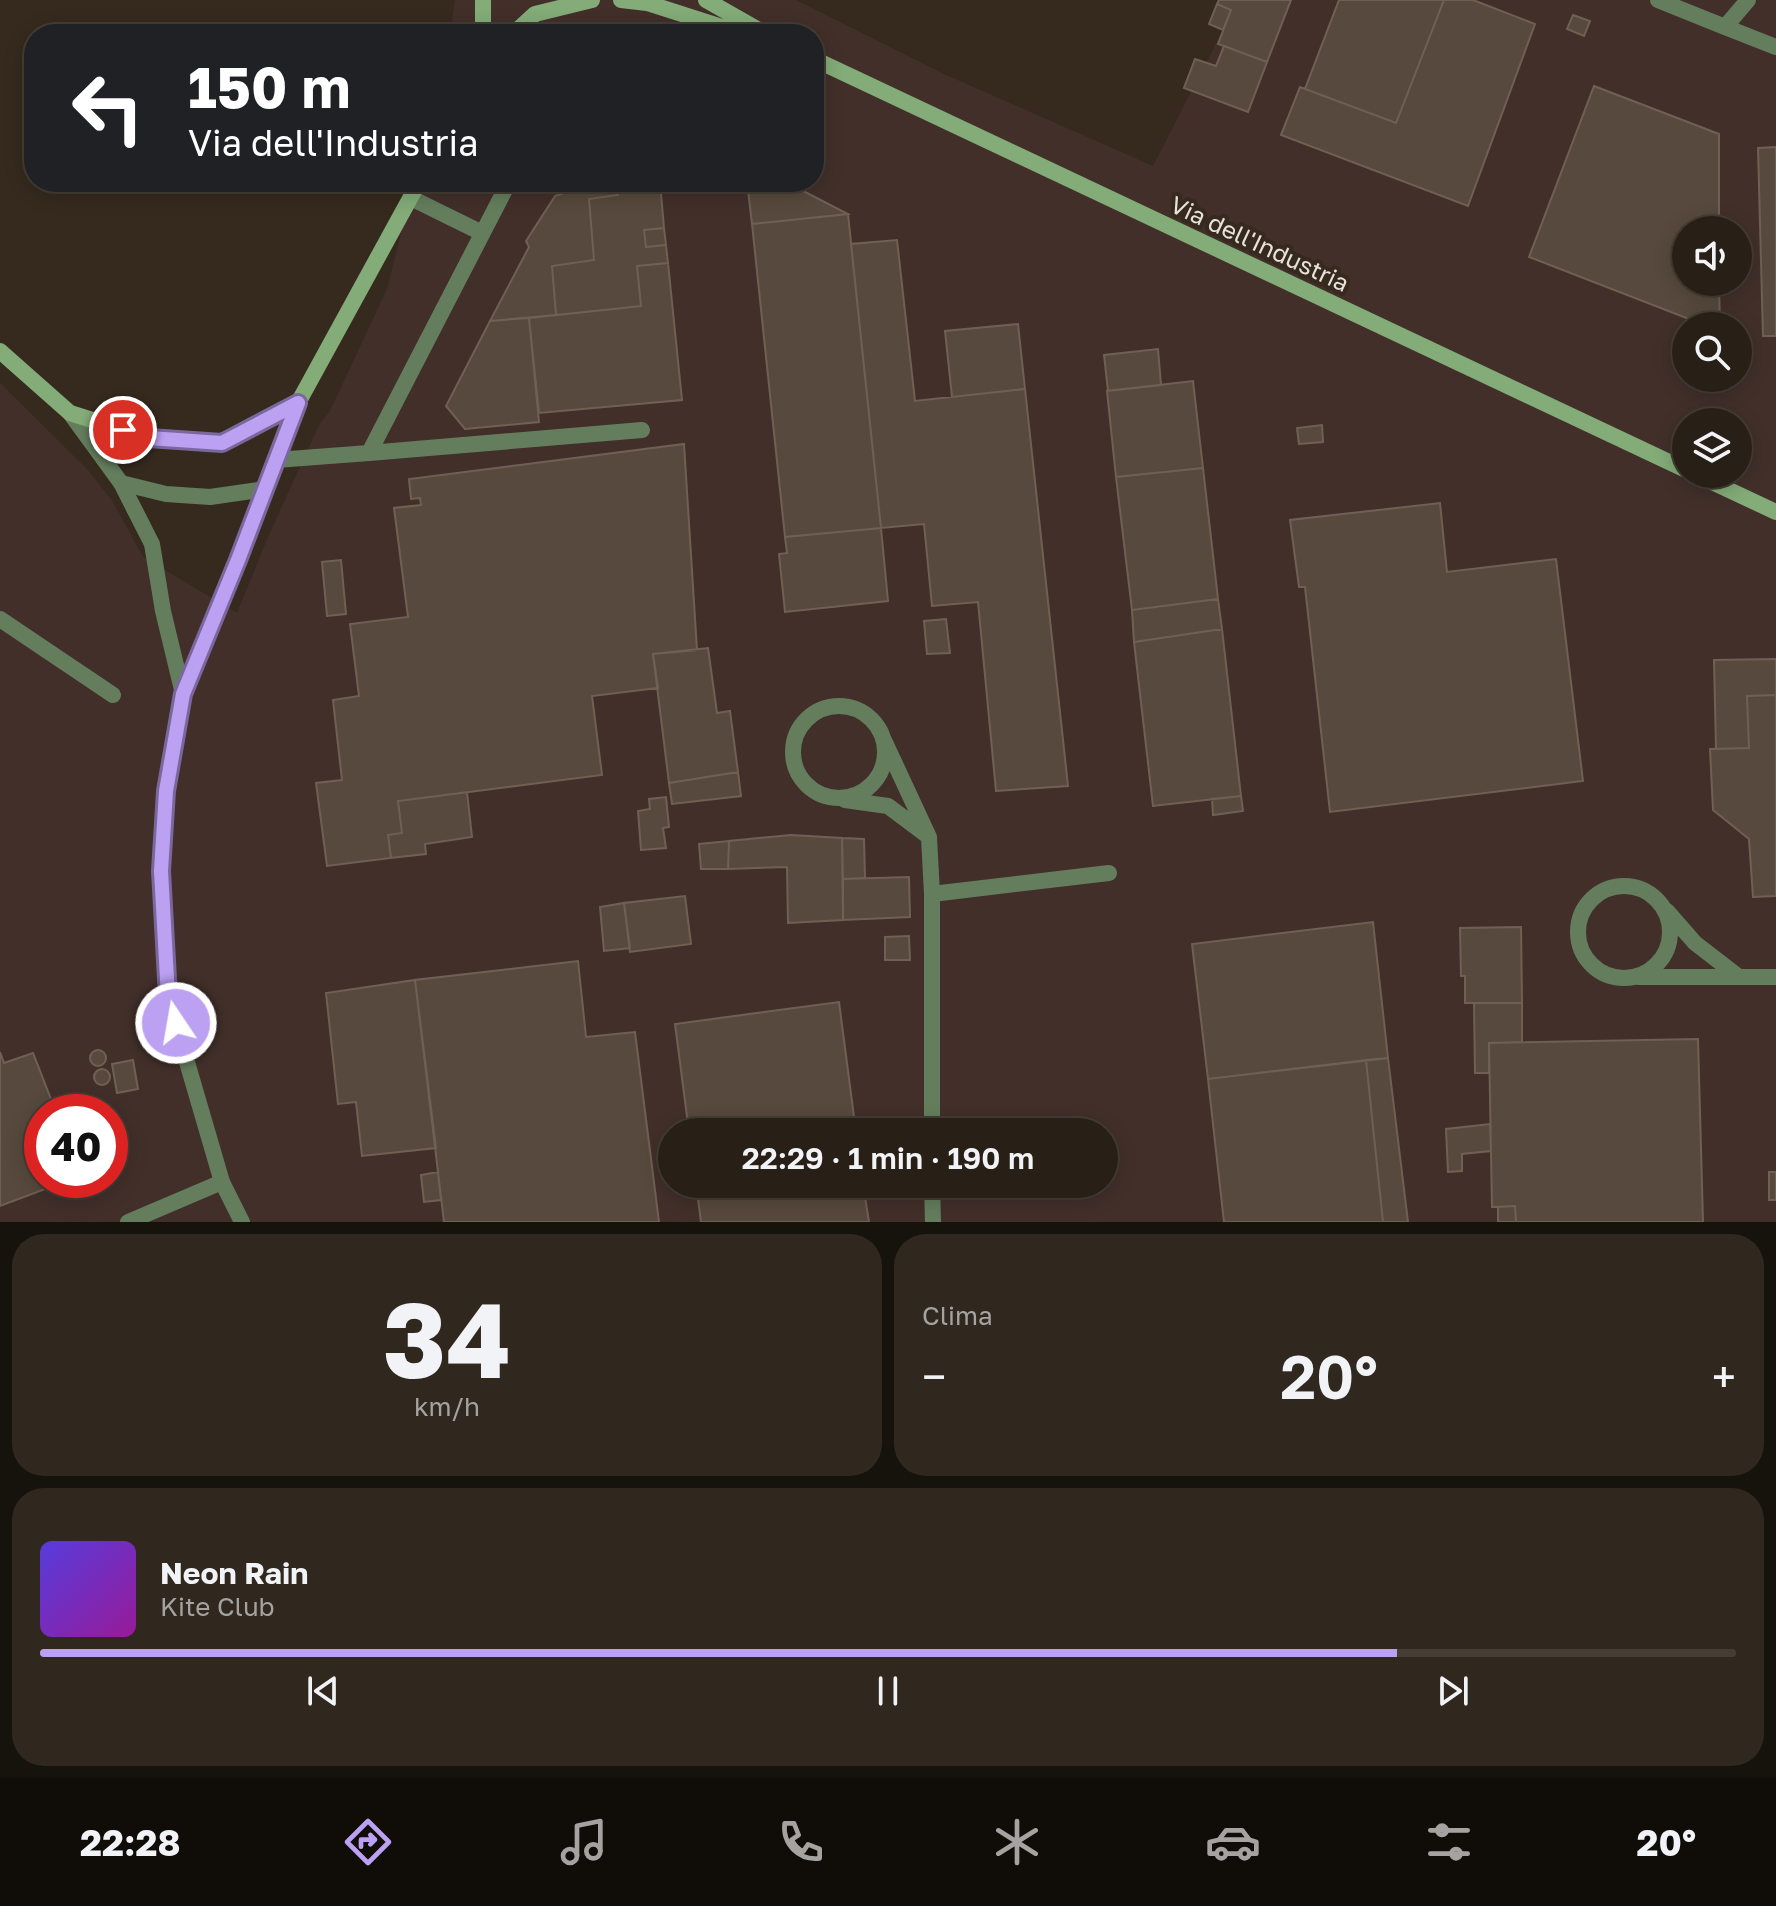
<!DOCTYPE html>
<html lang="it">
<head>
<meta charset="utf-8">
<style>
	body { margin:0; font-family:"Golos Text",sans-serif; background:#30281f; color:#f1f3f6; height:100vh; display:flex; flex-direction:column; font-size:30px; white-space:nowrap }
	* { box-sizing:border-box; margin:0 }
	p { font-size:26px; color:#a5a3a1 }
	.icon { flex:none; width:44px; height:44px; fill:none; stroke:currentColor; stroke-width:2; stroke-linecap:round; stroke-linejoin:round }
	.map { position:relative; height:1222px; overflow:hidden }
	.details { display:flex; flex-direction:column; gap:12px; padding:12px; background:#16120c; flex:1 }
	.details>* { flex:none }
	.hud { position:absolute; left:24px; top:24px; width:800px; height:168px; border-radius:32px; box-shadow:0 4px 20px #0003,0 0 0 2px #443e35; background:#202124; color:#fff; overflow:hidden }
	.buttons { position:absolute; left:1672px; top:216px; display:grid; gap:16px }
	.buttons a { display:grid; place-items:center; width:80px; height:80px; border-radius:50%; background:#282016; box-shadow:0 4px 20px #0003,0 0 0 2px #443e35; font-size:40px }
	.speed { position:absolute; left:24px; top:1094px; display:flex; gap:16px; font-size:40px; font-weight:700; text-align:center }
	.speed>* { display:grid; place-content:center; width:104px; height:104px; border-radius:50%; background:#282016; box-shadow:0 4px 20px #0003,0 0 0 2px #443e35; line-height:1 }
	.speed .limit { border:12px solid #d22; background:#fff; color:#111 }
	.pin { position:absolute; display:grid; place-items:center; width:68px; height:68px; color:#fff; margin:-34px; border:4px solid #fff; border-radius:50%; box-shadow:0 2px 8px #0007 }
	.me { position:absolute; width:88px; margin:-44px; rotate:348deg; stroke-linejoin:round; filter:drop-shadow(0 0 6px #0008) }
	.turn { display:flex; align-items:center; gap:28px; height:168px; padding:0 32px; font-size:36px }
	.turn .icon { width:104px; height:104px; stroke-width:2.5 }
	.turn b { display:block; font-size:56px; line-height:68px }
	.big { font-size:60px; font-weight:600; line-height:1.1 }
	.details .widget { flex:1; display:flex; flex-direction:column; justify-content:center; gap:12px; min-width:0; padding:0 28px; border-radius:32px; background:#30281f }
	.details .dial { align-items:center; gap:0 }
	.dial b { font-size:104px; line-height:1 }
	.song { display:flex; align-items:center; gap:24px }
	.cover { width:96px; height:96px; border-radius:12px; background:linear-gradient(135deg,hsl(250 70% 55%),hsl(300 70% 35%)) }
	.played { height:8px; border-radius:4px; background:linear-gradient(90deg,#bca0f2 80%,#443e35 80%) }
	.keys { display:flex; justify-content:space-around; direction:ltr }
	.heat { display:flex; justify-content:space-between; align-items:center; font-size:44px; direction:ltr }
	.details .tiles { flex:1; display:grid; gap:12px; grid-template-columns:1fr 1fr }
	.widget:last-child { grid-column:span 2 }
	.trip { position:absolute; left:658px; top:1118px; width:460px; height:80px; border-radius:40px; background:#282016; box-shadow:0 4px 20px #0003,0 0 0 2px #443e35; font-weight:600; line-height:80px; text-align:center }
	.dock { display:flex; height:128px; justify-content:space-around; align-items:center; background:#100d09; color:#a5a3a1 }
	.dock .icon { width:56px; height:56px }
	.dock .active { color:#bca0f2 }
	.dock b { font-size:36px; color:#f1f3f6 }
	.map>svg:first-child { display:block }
	.industrial { fill:#422f2a; fill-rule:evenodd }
	.building { fill:#57493d; stroke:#706054; stroke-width:2 }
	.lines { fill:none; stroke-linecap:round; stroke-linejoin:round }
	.service { stroke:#647e5d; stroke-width:16 }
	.minor { stroke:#647e5d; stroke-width:16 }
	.tertiary { stroke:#647e5d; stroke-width:16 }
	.secondary { stroke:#83ac78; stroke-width:16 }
	.route-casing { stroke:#7a689d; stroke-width:20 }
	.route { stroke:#bca0f2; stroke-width:14 }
	.labels { text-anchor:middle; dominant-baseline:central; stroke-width:8; stroke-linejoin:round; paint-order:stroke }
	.street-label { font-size:24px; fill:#eae2da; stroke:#362a1e }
</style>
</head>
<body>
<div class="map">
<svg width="1776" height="1222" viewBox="0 0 1776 1222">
	<rect width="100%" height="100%" fill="#362a1e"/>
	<!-- industrial -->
	<path class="industrial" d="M 455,0 L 796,0 L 944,74 L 1153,166 L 1223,30 L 1231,10 L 1217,4 L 1218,0 L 1776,0 L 1776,1222 L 0,1222 L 0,383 L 88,470 L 113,502 L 143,557 L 237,613 L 268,537 L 319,425 L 330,411 L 387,289 L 414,182 L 814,182 L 814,34 L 450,34 ZM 1686,230 L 1738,230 L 1738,282 L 1686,282 ZM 1686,326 L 1738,326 L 1738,378 L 1686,378 ZM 1686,422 L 1738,422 L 1738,474 L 1686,474 ZM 42,1112 L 110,1112 L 110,1180 L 42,1180 ZM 672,1132 L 1104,1132 L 1104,1184 L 672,1184 Z"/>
	<!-- building -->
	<path class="building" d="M 1219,0 L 1291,0 L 1267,62 L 1218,44 L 1231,10 L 1217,4 Z
		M 1339,0 L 1444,0 L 1396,123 L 1305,89 Z
		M 1444,0 L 1473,0 L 1535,24 L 1468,206 L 1281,135 L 1300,87 L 1396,123 Z
		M 1217,4 L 1231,10 L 1223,30 L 1209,24 Z
		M 1573,15 L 1590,21 L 1584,36 L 1567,29 Z
		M 1224,46 L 1267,62 L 1248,112 L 1184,88 L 1195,59 L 1216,66 Z
		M 1594,86 L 1719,134 L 1719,230 L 1686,230 L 1686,282 L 1719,282 L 1720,326 L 1707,326 L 1529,257 Z
		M 1776,147 L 1776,336 L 1763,336 L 1758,148 Z
		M 575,182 L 617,182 L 618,195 L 589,199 L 594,260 L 552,266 L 556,315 L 490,321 L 529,247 L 526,241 L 555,196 L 570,191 Z
		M 617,182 L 660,182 L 664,228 L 644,230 L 646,247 L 666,245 L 668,263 L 637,266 L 641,306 L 556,315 L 552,266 L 594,260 L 589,199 L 618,195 Z
		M 747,182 L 786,182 L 848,214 L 752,224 Z
		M 848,214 L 881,528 L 785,537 L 752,224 Z
		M 664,228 L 666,245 L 646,247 L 644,230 Z
		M 897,240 L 915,401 L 1025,389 L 1068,786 L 996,791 L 978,602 L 932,606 L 924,524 L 881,528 L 851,244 Z
		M 668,263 L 682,400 L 539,413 L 529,318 L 641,306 L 637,266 Z
		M 529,318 L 539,422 L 465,429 L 446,406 L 490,321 Z
		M 1018,324 L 1025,389 L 952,397 L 945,331 Z
		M 1158,349 L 1161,385 L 1108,391 L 1104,355 Z
		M 1193,381 L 1203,468 L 1116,477 L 1107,391 Z
		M 1322,425 L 1323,442 L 1299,444 L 1297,428 Z
		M 684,444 L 697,650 L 653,654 L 658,688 L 592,696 L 602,775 L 398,801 L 402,833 L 388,835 L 391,858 L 327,866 L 316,783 L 342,780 L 333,700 L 359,696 L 350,624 L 408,617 L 394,508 L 421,505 L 420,498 L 411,499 L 409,479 Z
		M 1203,468 L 1218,599 L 1132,610 L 1116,477 Z
		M 1440,503 L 1447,572 L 1556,559 L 1583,781 L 1330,812 L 1305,587 L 1299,587 L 1290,520 Z
		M 881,528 L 888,601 L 785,612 L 779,554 L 787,553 L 785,537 Z
		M 341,560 L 346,614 L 327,616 L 322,562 Z
		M 1218,599 L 1222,629 L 1134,642 L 1132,610 Z
		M 946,619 L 950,653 L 927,654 L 924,621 Z
		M 1222,629 L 1241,796 L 1153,806 L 1134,642 Z
		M 708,648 L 717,713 L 730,711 L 738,772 L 669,783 L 653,654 Z
		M 1776,659 L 1776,695 L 1747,696 L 1749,748 L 1716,749 L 1714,660 Z
		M 1776,695 L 1776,896 L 1753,897 L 1749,839 L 1713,810 L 1710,749 L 1749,748 L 1747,696 Z
		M 738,772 L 741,796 L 672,804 L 669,783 Z
		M 467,792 L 472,837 L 425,844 L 426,854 L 391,858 L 388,835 L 402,833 L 398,801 Z
		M 1241,796 L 1243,811 L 1213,815 L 1212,799 Z
		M 666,797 L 669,827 L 663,828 L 666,848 L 641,850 L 638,811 L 650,809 L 649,799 Z
		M 791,835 L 842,838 L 843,920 L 788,923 L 787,867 L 728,869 L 729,841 Z
		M 842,838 L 864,839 L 865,878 L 843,879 Z
		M 729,841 L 728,869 L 701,869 L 699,844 Z
		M 909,877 L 910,917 L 843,920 L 843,879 Z
		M 685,896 L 691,944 L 630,952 L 624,903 Z
		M 624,903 L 630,948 L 604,951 L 600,907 Z
		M 1373,922 L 1388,1058 L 1208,1079 L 1192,944 Z
		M 1521,927 L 1522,1003 L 1465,1003 L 1465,976 L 1461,976 L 1460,928 Z
		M 909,936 L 910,960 L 885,960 L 885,937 Z
		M 578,961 L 586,1037 L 635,1032 L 659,1222 L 444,1222 L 415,980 Z
		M 415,980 L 436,1148 L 362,1156 L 356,1102 L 338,1104 L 326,993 Z
		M 839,1002 L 856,1132 L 689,1132 L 675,1024 Z
		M 1474,1003 L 1522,1003 L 1522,1042 L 1489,1043 L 1489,1073 L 1475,1073 Z
		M 1698,1039 L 1703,1222 L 1516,1222 L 1515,1206 L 1492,1207 L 1489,1043 Z
		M90 1058a8 8 0 1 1 16 0a8 8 0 1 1-16 0Z
		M 0,1052 L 4,1063 L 33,1053 L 56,1112 L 42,1112 L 42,1180 L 55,1180 L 48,1188 L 0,1206 Z
		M 1388,1058 L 1408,1222 L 1383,1222 L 1366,1060 Z
		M 133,1060 L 138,1089 L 117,1093 L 112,1064 Z
		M 1366,1060 L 1383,1222 L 1224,1222 L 1208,1079 Z
		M94 1077a8 8 0 1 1 16 0a8 8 0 1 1-16 0Z
		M 1490,1124 L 1491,1151 L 1462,1154 L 1462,1171 L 1448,1172 L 1446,1129 Z
		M 438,1172 L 441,1200 L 424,1202 L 421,1175 Z
		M 1769,1172 L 1776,1172 L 1776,1200 L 1769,1200 Z
		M 696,1184 L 863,1184 L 869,1222 L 701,1222 Z
		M 1515,1206 L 1516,1222 L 1498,1222 L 1498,1207 Z"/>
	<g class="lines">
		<!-- service -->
		<path class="service" d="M 411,198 L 482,233
			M 369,453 L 642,430
			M 276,460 L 369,453 L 509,182
			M 121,483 L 166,494 L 210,497 L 265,489"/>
		<!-- minor -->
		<path class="minor" d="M 1658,0 L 1725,27 L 1748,0
			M 1725,27 L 1776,47
			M 0,619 L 113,695
			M793 752a46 46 0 1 1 92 0a46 46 0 1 1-92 0Z
			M 883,738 L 929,837 L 932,894 L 932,1132
			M 845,800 L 888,806 L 928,836
			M1578 932a46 46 0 1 1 92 0a46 46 0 1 1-92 0Z
			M 932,894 L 1109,873
			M 1667,911 L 1695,943 L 1739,977
			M 1638,977 L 1776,977
			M 932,1184 L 933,1222
			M 128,1222 L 222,1182"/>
		<!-- tertiary -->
		<path class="tertiary" d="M 70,413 L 121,483 L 152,544 L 163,611 L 183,694
			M 242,1222 L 222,1182 L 168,997 L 161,871 L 166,791 L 183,694 L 238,560 L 298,403"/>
		<!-- secondary -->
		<path class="secondary" d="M 483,0 L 483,34
			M 621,0 L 647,3 L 744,34
			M 706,0 L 766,34
			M 513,34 L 535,14 L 592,0
			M 814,59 L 1686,470
			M 0,351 L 70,413 L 149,438 L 222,443 L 298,403 L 419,182
			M 1695,474 L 1776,512"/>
	</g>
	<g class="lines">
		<defs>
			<path id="route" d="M 123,430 L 149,438 L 222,443 L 298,403 L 238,560 L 183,694 L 166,791 L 161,871 L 168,997 L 176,1023"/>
		</defs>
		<!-- route casing -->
		<use href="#route" class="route-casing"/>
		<!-- route -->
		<use href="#route" class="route"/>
	</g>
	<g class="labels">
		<!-- street labels -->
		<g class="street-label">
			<text transform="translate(1260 243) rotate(25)">Via dell'Industria</text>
		</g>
	</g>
</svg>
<div class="buttons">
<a><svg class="icon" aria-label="sound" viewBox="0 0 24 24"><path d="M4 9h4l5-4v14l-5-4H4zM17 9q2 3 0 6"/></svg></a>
<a><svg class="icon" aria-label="search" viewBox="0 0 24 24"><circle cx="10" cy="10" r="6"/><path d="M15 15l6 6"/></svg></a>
<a><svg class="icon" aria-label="layers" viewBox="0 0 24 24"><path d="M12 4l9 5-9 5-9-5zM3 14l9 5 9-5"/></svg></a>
</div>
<div class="speed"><div class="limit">40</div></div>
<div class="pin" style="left:123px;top:430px;background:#d93025"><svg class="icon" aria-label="arrive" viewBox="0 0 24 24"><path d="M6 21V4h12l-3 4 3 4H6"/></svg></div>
<svg class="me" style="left:176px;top:1023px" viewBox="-20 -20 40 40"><circle r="17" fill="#bca0f2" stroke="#fff" stroke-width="3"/><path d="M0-11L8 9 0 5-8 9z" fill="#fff"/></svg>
<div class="trip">22:29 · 1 min · 190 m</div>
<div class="hud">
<div class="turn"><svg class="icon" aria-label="left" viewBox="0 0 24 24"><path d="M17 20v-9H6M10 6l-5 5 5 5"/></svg><div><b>150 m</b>Via dell'Industria</div></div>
</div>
</div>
<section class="details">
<div class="tiles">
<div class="widget dial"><b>34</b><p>km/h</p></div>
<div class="widget"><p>Clima</p>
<div class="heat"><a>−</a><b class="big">20°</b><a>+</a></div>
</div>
<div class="widget">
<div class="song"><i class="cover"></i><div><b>Neon Rain</b><p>Kite Club</p></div></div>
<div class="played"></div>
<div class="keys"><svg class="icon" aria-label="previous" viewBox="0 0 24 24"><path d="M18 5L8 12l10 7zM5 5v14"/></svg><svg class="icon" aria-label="pause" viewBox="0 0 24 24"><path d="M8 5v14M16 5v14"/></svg><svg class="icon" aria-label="next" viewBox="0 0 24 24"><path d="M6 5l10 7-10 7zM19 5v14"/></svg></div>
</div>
</div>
</section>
<nav class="dock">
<b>22:28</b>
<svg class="icon active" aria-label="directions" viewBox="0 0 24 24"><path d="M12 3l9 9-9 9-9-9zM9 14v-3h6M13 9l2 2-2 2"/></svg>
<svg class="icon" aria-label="music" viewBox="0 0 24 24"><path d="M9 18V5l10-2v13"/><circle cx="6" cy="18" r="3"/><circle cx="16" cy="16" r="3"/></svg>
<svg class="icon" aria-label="phone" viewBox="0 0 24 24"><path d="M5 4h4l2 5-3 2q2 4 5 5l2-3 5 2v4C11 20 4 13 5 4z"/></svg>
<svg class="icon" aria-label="climate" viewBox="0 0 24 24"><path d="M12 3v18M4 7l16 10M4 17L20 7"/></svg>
<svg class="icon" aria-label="car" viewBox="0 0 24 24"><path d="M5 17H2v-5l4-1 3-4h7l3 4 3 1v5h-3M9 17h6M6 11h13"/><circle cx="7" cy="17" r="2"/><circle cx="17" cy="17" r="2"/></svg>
<svg class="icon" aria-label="filters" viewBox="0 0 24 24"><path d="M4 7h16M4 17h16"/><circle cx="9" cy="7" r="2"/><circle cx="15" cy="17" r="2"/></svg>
<b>20°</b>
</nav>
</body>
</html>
